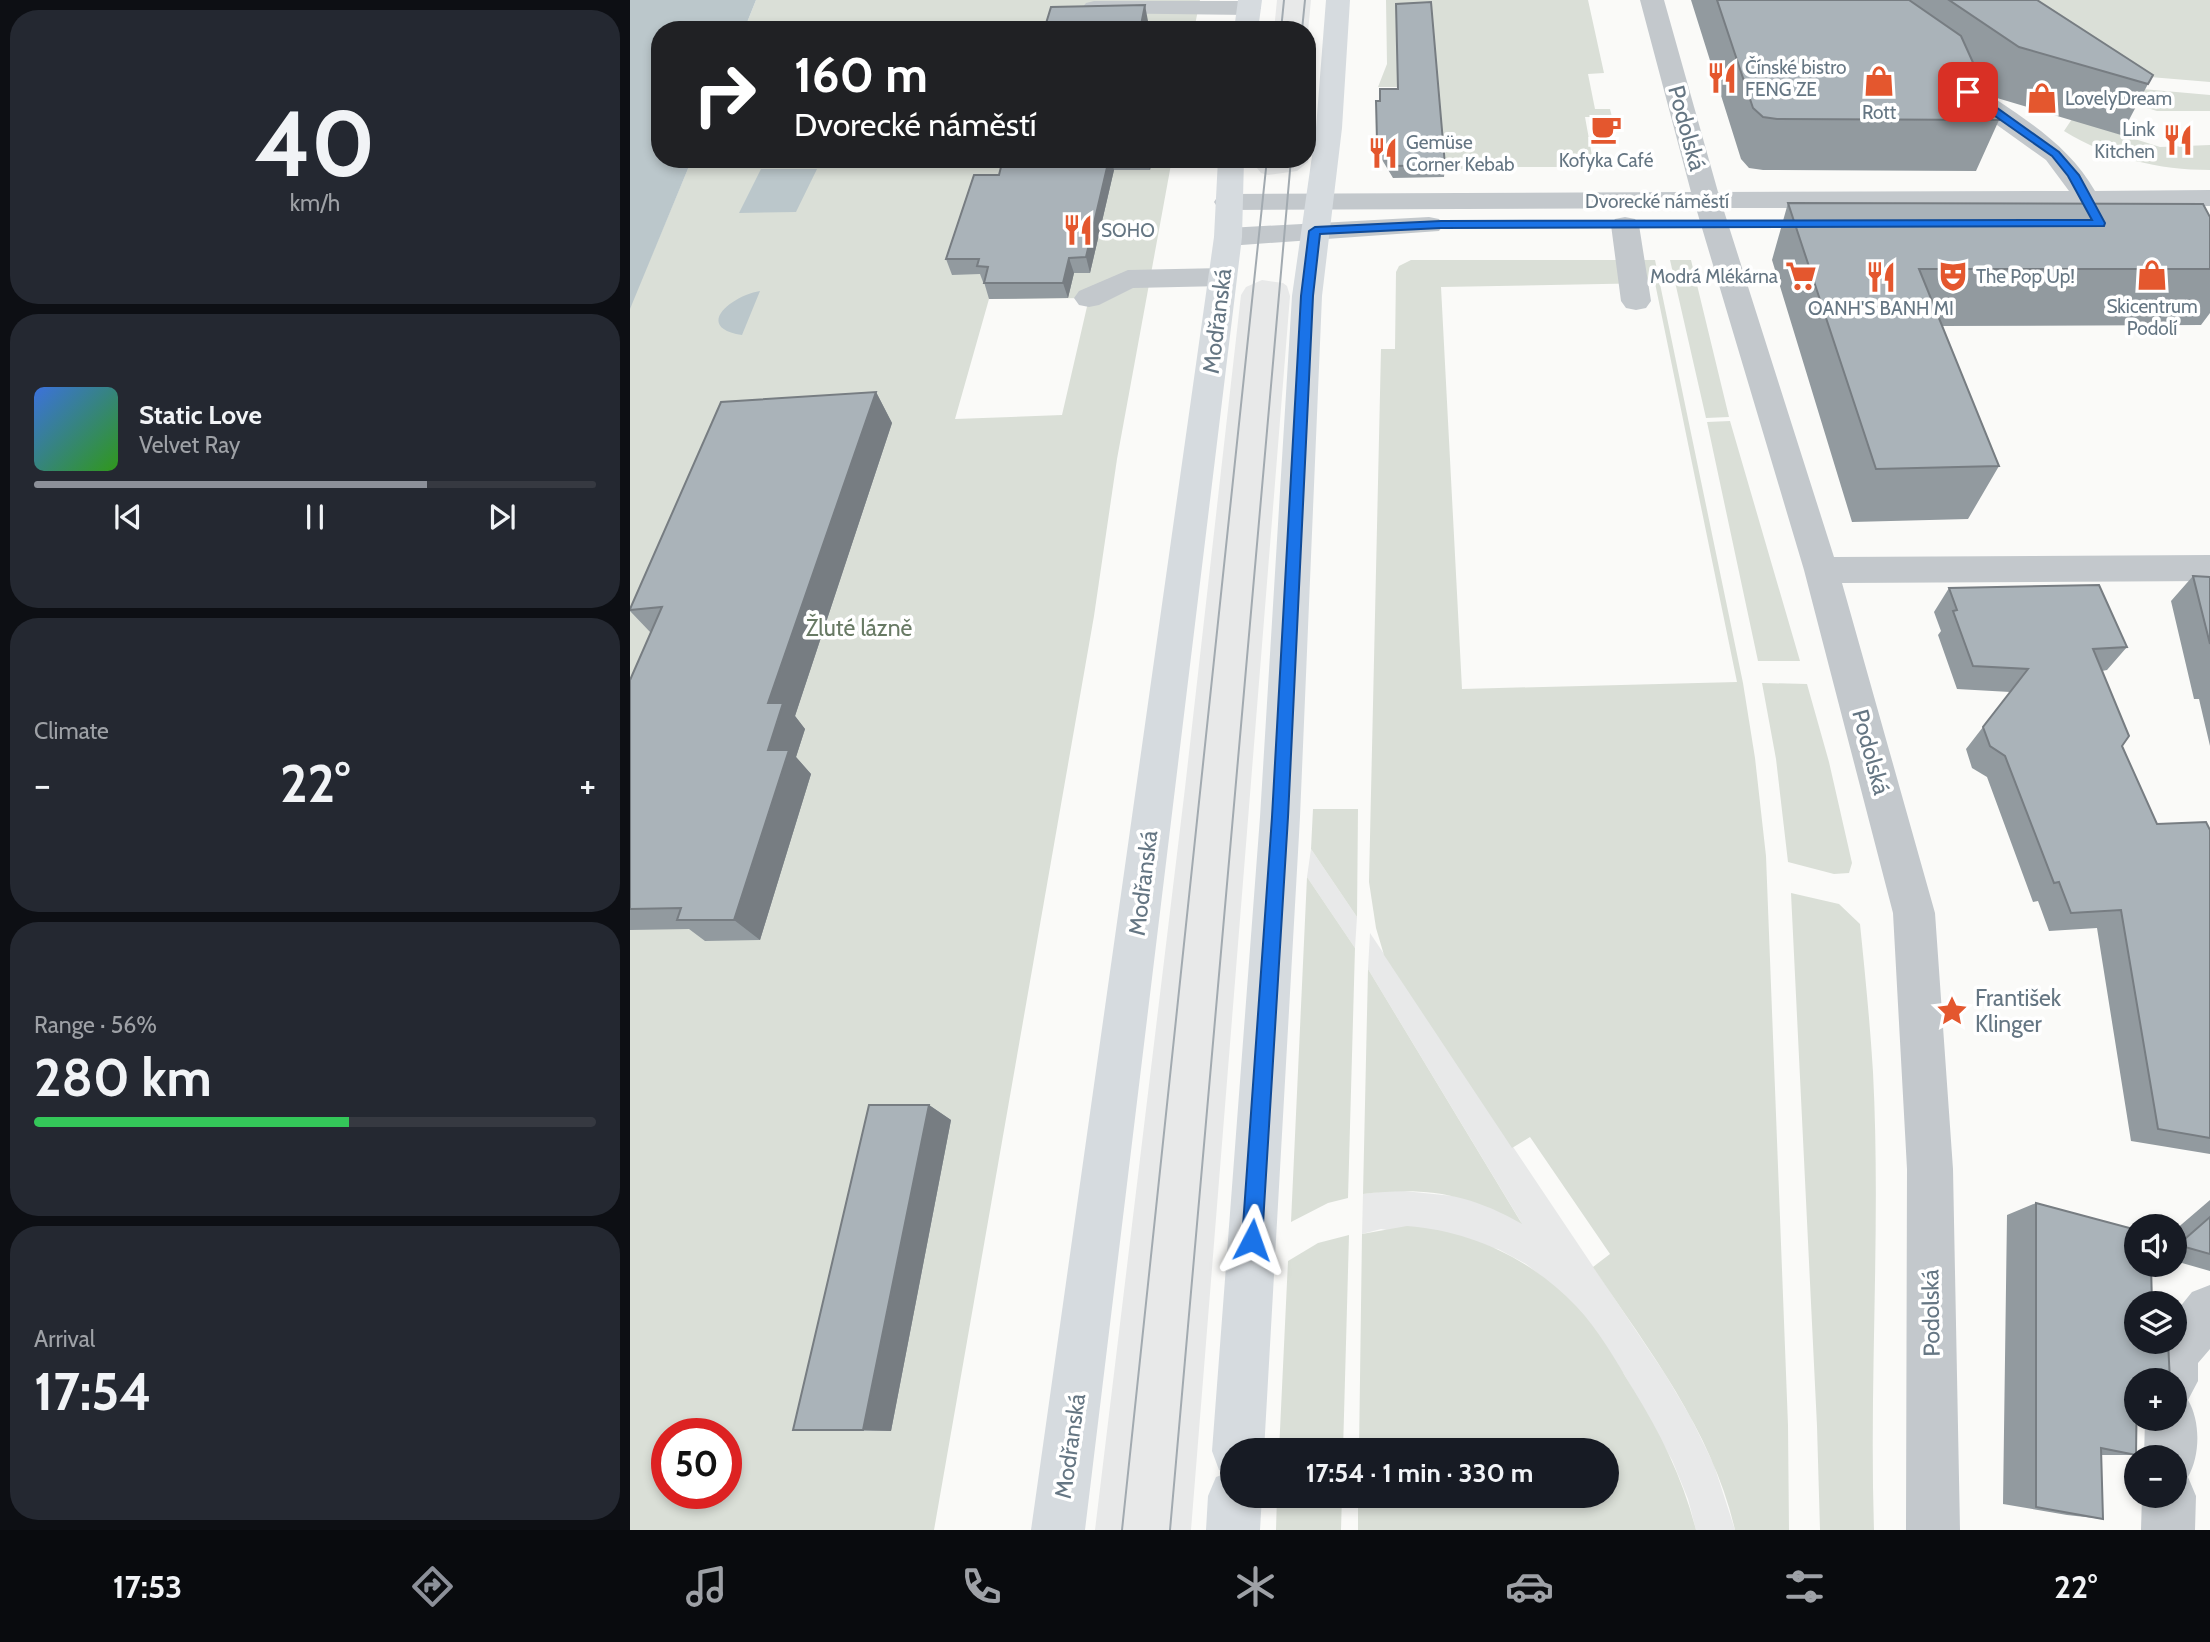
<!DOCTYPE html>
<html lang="en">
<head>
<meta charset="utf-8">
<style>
	body { margin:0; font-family:Cabin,sans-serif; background:#242831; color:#f1f3f6; height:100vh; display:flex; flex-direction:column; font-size:26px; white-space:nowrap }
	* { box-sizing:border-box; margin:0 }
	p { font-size:23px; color:#9ea1a6 }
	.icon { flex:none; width:38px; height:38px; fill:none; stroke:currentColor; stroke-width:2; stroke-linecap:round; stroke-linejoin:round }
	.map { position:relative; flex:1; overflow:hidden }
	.drawer { display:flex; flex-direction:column; gap:10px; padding:10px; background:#0d0f14; width:630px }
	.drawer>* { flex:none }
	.guide { position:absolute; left:21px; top:21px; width:665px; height:147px; border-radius:28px; box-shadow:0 4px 10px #0003; background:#202124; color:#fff; overflow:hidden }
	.controls { position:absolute; left:1494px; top:1214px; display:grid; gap:14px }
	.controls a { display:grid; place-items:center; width:63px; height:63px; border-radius:50%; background:#171b24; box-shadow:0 4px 10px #0003; font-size:35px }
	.speed { position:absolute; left:21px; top:1418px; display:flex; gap:14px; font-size:35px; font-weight:700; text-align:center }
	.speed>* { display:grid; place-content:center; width:91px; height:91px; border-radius:50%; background:#171b24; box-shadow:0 4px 10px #0003; line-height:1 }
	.speed .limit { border:10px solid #d22; background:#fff; color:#111 }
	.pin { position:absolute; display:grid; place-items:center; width:60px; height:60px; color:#fff; margin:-30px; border-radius:14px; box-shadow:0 4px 10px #0006 }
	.me { position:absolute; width:77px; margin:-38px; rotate:4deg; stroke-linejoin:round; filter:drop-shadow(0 0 5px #0008) }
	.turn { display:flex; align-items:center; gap:24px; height:147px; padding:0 28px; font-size:32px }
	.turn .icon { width:91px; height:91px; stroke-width:2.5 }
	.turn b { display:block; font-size:49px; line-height:60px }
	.big { font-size:52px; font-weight:700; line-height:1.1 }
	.drawer .widget { flex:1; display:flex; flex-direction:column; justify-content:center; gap:10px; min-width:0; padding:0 24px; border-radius:28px; background:#242831 }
	.drawer .dial { align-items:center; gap:0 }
	.dial b { font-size:91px; line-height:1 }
	.song { display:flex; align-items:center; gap:21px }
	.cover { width:84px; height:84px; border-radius:10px; background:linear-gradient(135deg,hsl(220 70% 55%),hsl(110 70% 35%)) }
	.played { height:7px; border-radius:4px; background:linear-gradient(90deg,#8c9099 70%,#363941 70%) }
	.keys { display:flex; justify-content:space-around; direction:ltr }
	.heat { display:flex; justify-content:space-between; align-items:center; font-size:38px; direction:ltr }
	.charge { height:10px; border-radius:5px; background:linear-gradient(90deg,#34c759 56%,#363941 0) }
	.trip { position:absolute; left:590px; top:1438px; width:399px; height:70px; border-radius:35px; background:#171b24; box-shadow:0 4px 10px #0003; font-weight:700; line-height:70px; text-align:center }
	.menu { display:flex; height:112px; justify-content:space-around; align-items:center; background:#090b0e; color:#9ea1a6 }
	.menu .icon { width:49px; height:49px }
	.menu .on { color:#8c9099 }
	.menu b { font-size:32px; color:#f1f3f6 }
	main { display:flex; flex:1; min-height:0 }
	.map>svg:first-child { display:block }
	.built { fill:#e8e9e9 }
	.green { fill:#dadfd7; fill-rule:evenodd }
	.water { fill:#bbc7cb }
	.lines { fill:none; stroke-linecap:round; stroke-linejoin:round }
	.minor { fill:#c3c8cc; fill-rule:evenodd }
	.major { fill:#d6dbdf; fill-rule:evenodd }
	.tram { stroke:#a2aab0; stroke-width:2 }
	.wall { fill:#929a9f }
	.shaded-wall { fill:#777d82 }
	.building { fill:#aab3b9; stroke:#777d82; stroke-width:2 }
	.route { fill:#1a73e8; stroke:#114b97; stroke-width:2 }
	.labels { text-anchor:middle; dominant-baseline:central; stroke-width:7; stroke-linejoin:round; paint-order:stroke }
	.far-poi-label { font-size:19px; fill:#657683; stroke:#fff; text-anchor:start }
	.far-street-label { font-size:19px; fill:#657683; stroke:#fff }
	.street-label { font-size:23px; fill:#657683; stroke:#fff }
	.park-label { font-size:23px; fill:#687a64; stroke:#fff }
	.poi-label { font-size:23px; fill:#657683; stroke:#fff; text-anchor:start }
</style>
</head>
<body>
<main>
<section class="drawer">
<div class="widget dial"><b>40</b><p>km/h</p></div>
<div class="widget">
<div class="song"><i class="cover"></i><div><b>Static Love</b><p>Velvet Ray</p></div></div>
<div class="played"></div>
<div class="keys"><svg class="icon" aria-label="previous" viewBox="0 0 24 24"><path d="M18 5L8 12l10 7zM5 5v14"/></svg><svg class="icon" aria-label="pause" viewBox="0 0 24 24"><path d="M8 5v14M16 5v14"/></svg><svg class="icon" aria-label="next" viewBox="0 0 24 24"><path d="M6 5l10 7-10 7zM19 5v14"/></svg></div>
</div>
<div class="widget"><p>Climate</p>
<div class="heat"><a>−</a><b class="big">22°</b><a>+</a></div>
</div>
<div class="widget"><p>Range · 56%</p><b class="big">280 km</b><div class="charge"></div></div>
<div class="widget"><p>Arrival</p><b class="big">17:54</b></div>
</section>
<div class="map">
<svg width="1580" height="1530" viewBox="0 0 1580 1530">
	<rect width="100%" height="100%" fill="#fafaf8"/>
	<!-- built -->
	<path class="built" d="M 647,0 L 681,0 L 677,42 L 677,30 L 644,30 Z
		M 677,138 L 682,138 L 678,162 L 667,171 L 638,175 L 631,173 L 623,163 L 622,159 L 677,159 Z
		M 632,280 L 653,283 L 657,286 L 660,296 L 561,1530 L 465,1530 L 555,788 L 611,295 L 616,287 Z
		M 681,849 L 727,917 L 725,948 L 677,877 Z
		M 740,933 L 1035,1374 L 1061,1418 L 1084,1465 L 1105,1530 L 1066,1530 L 1058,1499 L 1042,1460 L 994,1374 L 921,1284 L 896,1264 L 868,1249 L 751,1229 L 732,1234 L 733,1194 L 764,1190 L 833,1197 L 861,1206 L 891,1222 L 738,969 Z"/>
	<!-- green -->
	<path class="green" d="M 126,0 L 570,0 L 564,30 L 114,30 Z
		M 756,0 L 958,0 L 974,73 L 958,74 L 965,109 L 980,109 L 982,117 L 955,117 L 964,167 L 852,167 L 814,171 L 807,87 L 748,87 L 757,64 Z
		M 1355,0 L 1580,0 L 1580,82 L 1472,73 Z
		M 1501,88 L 1580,95 L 1580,111 L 1527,111 L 1497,102 Z
		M 1442,119 L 1530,147 L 1580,145 L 1580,170 C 1529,170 1478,158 1434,131 Z
		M 62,159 L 542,159 L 487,459 L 464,616 L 304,1530 L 0,1530 L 0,307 ZM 459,298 L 432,415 L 325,419 L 359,299 ZM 37,1433 L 96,1433 L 96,1493 L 37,1493 Z
		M 781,260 L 1025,260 L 1113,683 L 1125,758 L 1136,856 L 1158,1425 L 1159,1530 L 1105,1530 C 1083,1432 1018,1349 963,1267 L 980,1254 L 900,1137 L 882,1148 L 754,955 L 746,928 L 739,882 L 751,349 L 765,349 L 766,272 L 769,266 ZM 1025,283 L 1107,682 L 832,689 L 811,287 Z
		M 1040,260 L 1061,260 L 1099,417 L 1076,418 Z
		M 1100,421 L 1170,661 L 1128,661 L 1077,422 Z
		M 1132,683 L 1177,684 L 1199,762 L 1222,863 L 1219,873 L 1204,874 L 1158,862 L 1146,759 Z
		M 683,809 L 728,809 L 727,917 L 681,849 Z
		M 677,877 L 725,948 L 718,1198 L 698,1203 L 661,1222 Z
		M 1161,893 L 1209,904 L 1230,924 C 1235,973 1240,1023 1243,1072 C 1251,1225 1239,1378 1244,1530 L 1190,1530 L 1187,1426 Z
		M 738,969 L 892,1224 C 838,1193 794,1187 733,1194 Z
		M 777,1226 C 842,1231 901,1259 946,1306 C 969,1330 986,1361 1003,1389 C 1031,1434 1053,1479 1066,1530 L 728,1530 L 728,1496 L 976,1496 L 976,1451 L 729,1451 L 732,1234 Z
		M 719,1235 L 713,1451 L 649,1451 L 658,1261 L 688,1243 Z
		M 647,1496 L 712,1496 L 711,1530 L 646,1530 Z"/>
	<!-- water -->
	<path class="water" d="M 0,0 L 126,0 L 114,30 L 30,30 L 30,159 L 62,159 L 0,309 Z
		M 131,169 L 187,169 L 166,212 L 109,213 Z
		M 130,291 L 112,335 C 62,327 103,295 130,291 Z"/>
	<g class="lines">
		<!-- minor -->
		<path class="minor" d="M 1010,0 L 1034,0 L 1088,192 L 1439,191 L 1416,160 L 1314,87 L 1311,82 L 1314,77 L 1323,75 L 1332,77 C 1380,110 1436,139 1465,191 L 1580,190 L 1580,206 L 1474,207 L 1481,219 L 1477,225 L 1467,227 L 1457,225 L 1447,208 L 1093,208 L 1204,557 L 1580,555 L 1580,581 L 1212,583 L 1305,913 L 1323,1169 L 1330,1530 L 1276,1530 L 1277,1169 L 1263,913 L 1174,570 L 1066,208 L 598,210 L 588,208 L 584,202 L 588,196 L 598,194 L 1061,192 Z
			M 464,1 L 619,1 L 627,3 L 631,8 L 627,13 L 619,15 L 456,13 L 452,8 L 456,3 Z
			M 799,217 L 809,219 L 813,225 L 809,231 L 598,246 L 588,243 L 584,237 L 588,231 L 598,228 Z
			M 995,217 L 1005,219 L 1009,225 L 1021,301 L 1016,308 L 1006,310 L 996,308 L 991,301 L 981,225 L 985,219 Z
			M 593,268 L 603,271 L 607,277 L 603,283 L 593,286 L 503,288 L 469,305 L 459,307 L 449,305 L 444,298 L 449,291 L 498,270 Z
			M 1580,1285 L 1580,1349 L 1568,1363 L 1568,1381 L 1558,1400 C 1571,1422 1570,1456 1558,1477 L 1566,1496 L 1565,1530 L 1511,1530 L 1512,1496 L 1545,1496 L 1545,1458 L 1514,1458 L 1515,1419 L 1545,1419 L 1545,1381 L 1518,1381 L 1518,1354 L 1523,1342 L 1545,1342 L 1545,1313 L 1562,1292 Z"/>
		<!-- major -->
		<path class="major" d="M 608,0 L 632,0 L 628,30 L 604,30 Z
			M 696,0 L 720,0 L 712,128 L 692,296 L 670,817 L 634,1451 L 602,1451 L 602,1496 L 632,1496 L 630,1530 L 576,1530 L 578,1496 L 586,1477 L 597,1473 L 589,1470 L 582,1451 L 630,817 L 662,296 L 686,128 Z
			M 588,159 L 614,159 L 612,237 L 455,1530 L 401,1530 L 584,237 Z"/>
		<!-- tram -->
		<path class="tram" d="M 651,30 L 654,0
			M 672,30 L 675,0
			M 492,1530 L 637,159
			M 540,1530 L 661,159"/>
	</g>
	<!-- wall -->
	<path class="wall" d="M 1061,0 L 1407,0 L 1518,84 L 1491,135 L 1367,98 L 1355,89 L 1369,120 L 1346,171 L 1133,170 L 1119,168 L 1111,159 Z
		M 746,101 L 815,165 L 814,177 L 763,178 L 748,153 Z
		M 373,159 L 522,159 L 520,170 L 484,170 L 460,273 L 444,273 L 438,298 L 359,299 L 354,282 L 353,282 L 350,274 L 322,275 L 316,259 L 369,175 Z
		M 1158,203 L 1580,217 L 1580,313 L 1571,325 L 1311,326 L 1369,466 L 1338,519 L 1222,522 L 1142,260 Z
		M 246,392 L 262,423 L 165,716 L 175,729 L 166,757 L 181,774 L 130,940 L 75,941 L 59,929 L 0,930 L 0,680 L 21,633 L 0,611 L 0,609 Z
		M 1563,576 L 1580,577 L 1580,746 L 1569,699 L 1564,699 L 1541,601 Z
		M 1319,588 L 1497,647 L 1477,670 L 1472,671 L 1492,746 L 1527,824 L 1580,830 L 1580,1154 L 1501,1141 L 1467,928 L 1419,931 L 1408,901 L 1403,902 L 1357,777 L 1342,768 L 1336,749 L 1380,692 L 1327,689 L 1308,635 L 1311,631 L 1304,612 Z
		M 299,1105 L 321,1120 L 261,1431 L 163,1430 Z
		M 1580,1200 L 1580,1271 L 1545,1261 L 1545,1230 Z
		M 1406,1203 L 1507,1381 L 1506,1455 L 1471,1455 L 1473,1519 L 1437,1515 L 1373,1504 L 1377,1215 Z"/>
	<!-- shaded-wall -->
	<path class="shaded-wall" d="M 515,5 L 518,21 L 516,30 L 510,30 Z
		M 479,159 L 481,159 L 484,170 L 460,273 L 456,257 Z
		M 518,159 L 522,159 L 520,170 Z
		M 439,258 L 444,273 L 438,298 L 433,283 Z
		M 246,392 L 262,423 L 165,716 L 175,729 L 166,757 L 181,774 L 130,940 L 104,920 L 138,703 Z
		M 299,1105 L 321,1120 L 261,1431 L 233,1430 Z"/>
	<!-- building -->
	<path class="building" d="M 1087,0 L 1279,0 L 1331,36 L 1369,120 L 1147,119 L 1133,117 L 1123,108 Z
		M 1319,0 L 1407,0 L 1523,75 L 1518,84 L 1389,47 Z
		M 801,2 L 815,165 L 763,166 L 747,141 L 746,101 L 750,101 L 750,89 L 768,89 L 766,4 Z
		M 515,5 L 510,30 L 414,30 L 421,7 Z
		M 373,159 L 479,159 L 456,257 L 439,258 L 433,283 L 354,283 L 358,267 L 347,266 L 349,259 L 316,259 L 344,175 L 369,175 Z
		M 1158,203 L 1573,204 L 1580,217 L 1580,269 L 1289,269 L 1369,466 L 1246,469 Z
		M 246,392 L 138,703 L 153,703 L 138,750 L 159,750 L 104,920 L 47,920 L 51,908 L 0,909 L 0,680 L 32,607 L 0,610 L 0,609 L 91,402 Z
		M 1563,576 L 1580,577 L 1580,644 Z
		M 1469,585 L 1497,647 L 1463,649 L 1499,736 L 1492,746 L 1527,824 L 1576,822 L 1580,830 L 1580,1138 L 1528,1129 L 1491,910 L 1441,913 L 1429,882 L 1424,883 L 1375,756 L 1360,746 L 1353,727 L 1398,669 L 1343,666 L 1323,611 L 1327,610 L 1319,588 Z
		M 239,1105 L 299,1105 L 233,1430 L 163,1430 Z
		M 1406,1203 L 1507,1230 L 1507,1265 L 1521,1265 L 1522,1304 L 1507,1304 L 1507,1342 L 1538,1342 L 1540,1381 L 1507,1381 L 1506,1455 L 1471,1448 L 1473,1519 L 1406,1507 Z
		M 1580,1217 L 1580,1254 L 1548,1245 Z"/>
	<!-- route -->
	<path class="route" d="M 1335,90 L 1342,90 L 1429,152 L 1449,175 L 1475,223 L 1474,226 L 811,228 L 690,234 L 683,296 L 658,817 L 632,1240 L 629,1247 L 622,1250 L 615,1247 L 612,1240 L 642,817 L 671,296 L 679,231 L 685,227 L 811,221 L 1462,220 L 1438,176 L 1422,156 L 1335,95 Z"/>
	<!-- icons -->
	<defs>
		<symbol id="restaurant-bare" viewBox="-9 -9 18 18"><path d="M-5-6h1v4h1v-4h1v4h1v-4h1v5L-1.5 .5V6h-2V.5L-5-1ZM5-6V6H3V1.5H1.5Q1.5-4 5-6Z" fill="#e4572e" stroke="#fff" stroke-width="2.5" paint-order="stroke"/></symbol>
		<symbol id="shop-bare" viewBox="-9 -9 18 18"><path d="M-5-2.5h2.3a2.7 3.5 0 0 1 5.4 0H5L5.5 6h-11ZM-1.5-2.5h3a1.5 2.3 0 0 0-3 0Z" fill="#e4572e" stroke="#fff" stroke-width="2.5" paint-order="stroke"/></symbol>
		<symbol id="cafe-bare" viewBox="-9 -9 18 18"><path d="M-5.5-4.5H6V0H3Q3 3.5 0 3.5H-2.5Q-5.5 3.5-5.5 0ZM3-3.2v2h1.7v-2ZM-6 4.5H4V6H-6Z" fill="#e4572e" stroke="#fff" stroke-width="2.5" paint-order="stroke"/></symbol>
		<symbol id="supermarket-bare" viewBox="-9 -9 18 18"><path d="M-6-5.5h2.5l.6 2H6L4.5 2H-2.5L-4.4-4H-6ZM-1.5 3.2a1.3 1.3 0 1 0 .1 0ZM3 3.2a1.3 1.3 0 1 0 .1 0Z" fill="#e4572e" stroke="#fff" stroke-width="2.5" paint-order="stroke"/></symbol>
		<symbol id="theatre-bare" viewBox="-9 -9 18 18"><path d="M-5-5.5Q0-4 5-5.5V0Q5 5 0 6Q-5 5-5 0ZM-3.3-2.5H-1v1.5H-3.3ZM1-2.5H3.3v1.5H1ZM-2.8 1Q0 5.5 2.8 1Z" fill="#e4572e" stroke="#fff" stroke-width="2.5" paint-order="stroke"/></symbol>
		<symbol id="sight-bare" viewBox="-9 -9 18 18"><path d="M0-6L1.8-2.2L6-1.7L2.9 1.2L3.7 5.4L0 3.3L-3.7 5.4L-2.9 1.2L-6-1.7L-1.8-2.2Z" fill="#e4572e" stroke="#fff" stroke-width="2.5" paint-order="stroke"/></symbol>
	</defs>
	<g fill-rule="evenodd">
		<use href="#restaurant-bare" x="1070" y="56" width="44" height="44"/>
		<use href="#shop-bare" x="1227" y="59" width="44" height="44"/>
		<use href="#shop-bare" x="1390" y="76" width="44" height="44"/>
		<use href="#cafe-bare" x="954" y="107" width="44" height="44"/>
		<use href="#restaurant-bare" x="1526" y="118" width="44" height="44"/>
		<use href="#restaurant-bare" x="731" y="131" width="44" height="44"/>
		<use href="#restaurant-bare" x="426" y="208" width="44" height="44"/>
		<use href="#shop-bare" x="1500" y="253" width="44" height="44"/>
		<use href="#supermarket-bare" x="1149" y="254" width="44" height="44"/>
		<use href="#theatre-bare" x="1301" y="254" width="44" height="44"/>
		<use href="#restaurant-bare" x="1229" y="255" width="44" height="44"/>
		<use href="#sight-bare" x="1300" y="989" width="44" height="44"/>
	</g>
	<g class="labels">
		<!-- far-poi labels -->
		<g class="far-poi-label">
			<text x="1115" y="67">Čínské bistro<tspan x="1115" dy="22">FENG ZE</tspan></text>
			<text x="1435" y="98">LovelyDream</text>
			<text x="1249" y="112" text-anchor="middle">Rott</text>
			<text x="1525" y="129" text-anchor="end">Link<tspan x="1525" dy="22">Kitchen</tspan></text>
			<text x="776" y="142">Gemüse<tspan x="776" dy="22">Corner Kebab</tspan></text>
			<text x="976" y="160" text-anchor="middle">Kofyka Café</text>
			<text x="471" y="230">SOHO</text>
			<text x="1148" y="276" text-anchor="end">Modrá Mlékárna</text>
			<text x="1346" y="276">The Pop Up!</text>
			<text x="1522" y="306" text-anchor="middle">Skicentrum<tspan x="1522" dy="22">Podolí</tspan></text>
			<text x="1251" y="308" text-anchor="middle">OANH'S BANH MI</text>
		</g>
		<!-- far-street labels -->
		<g class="far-street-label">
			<text x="1027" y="201">Dvorecké náměstí</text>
		</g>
		<!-- street labels -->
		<g class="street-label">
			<text transform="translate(1057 128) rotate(75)">Podolská</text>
			<text transform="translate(587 321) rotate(-83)">Modřanská</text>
			<text transform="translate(1241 752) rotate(75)">Podolská</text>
			<text transform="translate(513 883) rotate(-83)">Modřanská</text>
			<text transform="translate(1301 1313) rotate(-91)">Podolská</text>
			<text transform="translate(440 1446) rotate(-82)">Modřanská</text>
		</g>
		<!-- park labels -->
		<g class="park-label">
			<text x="229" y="628">Žluté lázně</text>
		</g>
		<!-- poi labels -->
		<g class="poi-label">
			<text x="1345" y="998">František<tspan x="1345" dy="26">Klinger</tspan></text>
		</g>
	</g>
</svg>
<div class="controls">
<a><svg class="icon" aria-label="sound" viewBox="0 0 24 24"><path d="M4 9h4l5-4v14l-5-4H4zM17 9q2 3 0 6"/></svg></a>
<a><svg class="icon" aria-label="layers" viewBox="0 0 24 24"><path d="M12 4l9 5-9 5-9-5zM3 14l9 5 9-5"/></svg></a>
<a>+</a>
<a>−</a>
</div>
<div class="speed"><div class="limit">50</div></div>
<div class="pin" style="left:1338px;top:92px;background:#d93025"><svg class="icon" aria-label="arrive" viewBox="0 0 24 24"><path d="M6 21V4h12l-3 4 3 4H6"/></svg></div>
<svg class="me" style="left:622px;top:1240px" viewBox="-20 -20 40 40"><path d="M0-17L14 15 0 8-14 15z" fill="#1a73e8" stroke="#fff" stroke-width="4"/></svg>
<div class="trip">17:54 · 1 min · 330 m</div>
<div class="guide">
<div class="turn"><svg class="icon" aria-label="right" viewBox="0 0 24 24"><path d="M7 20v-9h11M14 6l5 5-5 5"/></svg><div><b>160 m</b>Dvorecké náměstí</div></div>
</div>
</div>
</main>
<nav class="menu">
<b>17:53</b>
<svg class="icon on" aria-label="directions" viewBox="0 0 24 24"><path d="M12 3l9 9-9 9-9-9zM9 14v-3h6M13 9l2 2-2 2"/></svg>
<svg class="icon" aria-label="music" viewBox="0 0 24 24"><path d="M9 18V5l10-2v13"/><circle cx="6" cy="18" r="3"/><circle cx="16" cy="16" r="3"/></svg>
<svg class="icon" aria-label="phone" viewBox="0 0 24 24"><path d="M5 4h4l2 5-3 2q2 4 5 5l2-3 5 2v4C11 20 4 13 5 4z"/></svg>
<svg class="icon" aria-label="climate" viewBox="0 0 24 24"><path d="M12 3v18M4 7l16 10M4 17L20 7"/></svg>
<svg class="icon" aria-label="car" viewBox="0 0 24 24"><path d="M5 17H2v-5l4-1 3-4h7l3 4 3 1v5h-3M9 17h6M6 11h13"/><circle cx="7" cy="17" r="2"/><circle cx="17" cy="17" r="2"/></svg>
<svg class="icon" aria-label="filters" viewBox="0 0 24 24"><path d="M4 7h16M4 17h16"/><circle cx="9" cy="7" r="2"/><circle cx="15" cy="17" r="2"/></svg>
<b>22°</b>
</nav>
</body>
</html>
